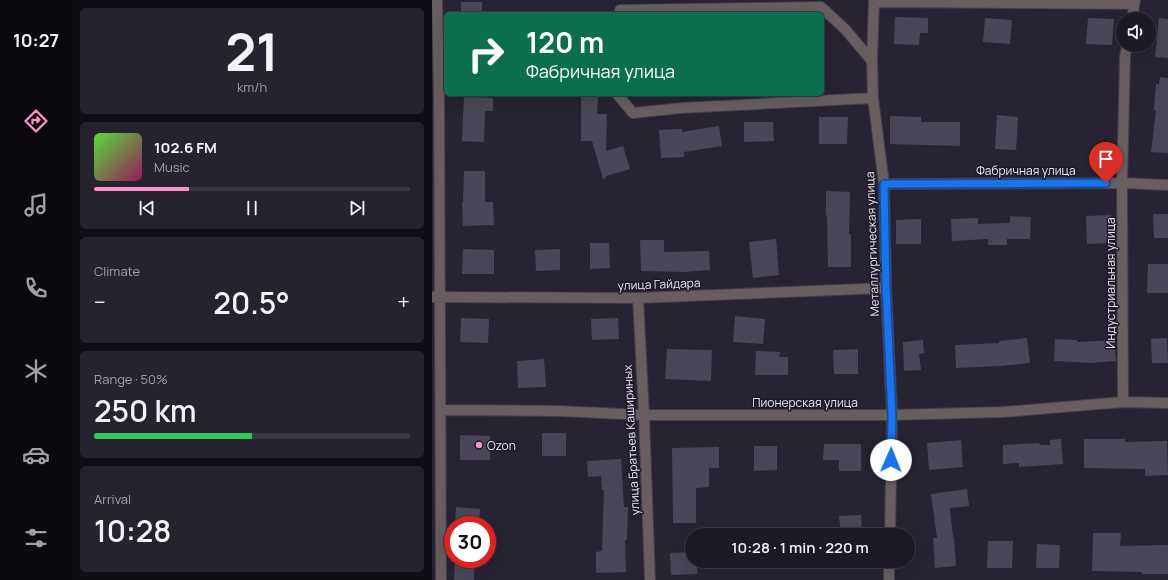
<!DOCTYPE html>
<html lang="en">
<head>
<meta charset="utf-8">
<style>
	body { margin:0; font-family:Manrope,sans-serif; background:#25232e; color:#f1f3f6; height:100vh; display:flex; flex-direction:column; font-size:15px; white-space:nowrap }
	* { box-sizing:border-box; margin:0 }
	p { font-size:13px; color:#a0a1a7 }
	.icon { flex:none; width:22px; height:22px; fill:none; stroke:currentColor; stroke-width:2; stroke-linecap:round; stroke-linejoin:round }
	.map { position:relative; flex:1; overflow:hidden }
	.drawer { display:flex; flex-direction:column; gap:8px; padding:8px; background:#100e15; width:360px }
	.drawer>* { flex:none }
	.banner { position:absolute; left:12px; top:12px; width:380px; height:84px; border-radius:6px; box-shadow:0 4px 16px #0002,0 0 0 1px #3b3843; background:#0b6e4f; color:#fff; overflow:hidden }
	.tools { position:absolute; left:684px; top:12px; display:grid; gap:8px }
	.tools a { display:grid; place-items:center; width:40px; height:40px; border-radius:50%; background:#1d1a26; box-shadow:0 4px 16px #0002,0 0 0 1px #3b3843; font-size:20px }
	.speed { position:absolute; left:12px; top:516px; display:flex; gap:8px; font-size:20px; font-weight:700; text-align:center }
	.speed>* { display:grid; place-content:center; width:52px; height:52px; border-radius:50%; background:#1d1a26; box-shadow:0 4px 16px #0002,0 0 0 1px #3b3843; line-height:1 }
	.speed .limit { border:6px solid #d22; background:#fff; color:#111 }
	.pin { position:absolute; display:grid; place-items:center; width:34px; height:34px; color:#fff; margin:-41px -17px; border-radius:50% 50% 50% 0; rotate:-45deg; box-shadow:0 0 4px #0007 }
	.pin .icon { rotate:45deg }
	.me { position:absolute; width:44px; margin:-22px; rotate:1deg; stroke-linejoin:round; filter:drop-shadow(0 0 3px #0008) }
	.turn { display:flex; align-items:center; gap:14px; height:84px; padding:0 16px; font-size:18px }
	.turn .icon { width:52px; height:52px; stroke-width:2.5 }
	.turn b { display:block; font-size:28px; line-height:34px }
	.big { font-size:30px; font-weight:600; line-height:1.1 }
	.drawer .tile { flex:1; display:flex; flex-direction:column; justify-content:center; gap:6px; min-width:0; padding:0 14px; border-radius:6px; background:#25232e }
	.drawer .dial { align-items:center; gap:0 }
	.dial b { font-size:52px; line-height:1 }
	.song { display:flex; align-items:center; gap:12px }
	.cover { width:48px; height:48px; border-radius:6px; background:linear-gradient(135deg,hsl(110 70% 55%),hsl(330 70% 35%)) }
	.played { height:4px; border-radius:2px; background:linear-gradient(90deg,#fb8fc6 30%,#3b3843 30%) }
	.keys { display:flex; justify-content:space-around; direction:ltr }
	.heat { display:flex; justify-content:space-between; align-items:center; font-size:22px; direction:ltr }
	.charge { height:6px; border-radius:3px; background:linear-gradient(90deg,#34c759 50%,#3b3843 0) }
	.trip { position:absolute; left:253px; top:528px; width:230px; height:40px; border-radius:20px; background:#1d1a26; box-shadow:0 4px 16px #0002,0 0 0 1px #3b3843; font-weight:600; line-height:40px; text-align:center }
	main { display:flex; flex:1; min-height:0 }
	.tab-bar { display:flex; flex-direction:column; width:72px; justify-content:space-around; align-items:center; background:#0c0a0f; color:#a0a1a7 }
	.tab-bar .icon { width:28px; height:28px }
	.tab-bar .on { color:#fb8fc6 }
	.tab-bar b { font-size:18px; color:#f1f3f6 }
	.map>svg:first-child { display:block }
	.building { fill:#4b4657 }
	.lines { fill:none; stroke-linecap:round; stroke-linejoin:round }
	.minor-casing { stroke:#423e4d; stroke-width:12 }
	.minor { stroke:#685e5f; stroke-width:10 }
	.route-casing { stroke:#114b97; stroke-width:10 }
	.route { stroke:#1a73e8; stroke-width:7 }
	.poi-dot { fill:#fb8fc6; stroke:#1d1928; stroke-width:1.5 }
	.labels { text-anchor:middle; dominant-baseline:central; stroke-width:3; stroke-linejoin:round; paint-order:stroke }
	.street-label { font-size:12px; fill:#eae7f2; stroke:#1d1928 }
	.poi-label { font-size:12px; fill:#eae7f2; stroke:#1d1928; text-anchor:start }
</style>
</head>
<body>
<main>
<nav class="tab-bar">
<b>10:27</b>
<svg class="icon on" aria-label="directions" viewBox="0 0 24 24"><path d="M12 3l9 9-9 9-9-9zM9 14v-3h6M13 9l2 2-2 2"/></svg>
<svg class="icon" aria-label="music" viewBox="0 0 24 24"><path d="M9 18V5l10-2v13"/><circle cx="6" cy="18" r="3"/><circle cx="16" cy="16" r="3"/></svg>
<svg class="icon" aria-label="phone" viewBox="0 0 24 24"><path d="M5 4h4l2 5-3 2q2 4 5 5l2-3 5 2v4C11 20 4 13 5 4z"/></svg>
<svg class="icon" aria-label="climate" viewBox="0 0 24 24"><path d="M12 3v18M4 7l16 10M4 17L20 7"/></svg>
<svg class="icon" aria-label="car" viewBox="0 0 24 24"><path d="M5 17H2v-5l4-1 3-4h7l3 4 3 1v5h-3M9 17h6M6 11h13"/><circle cx="7" cy="17" r="2"/><circle cx="17" cy="17" r="2"/></svg>
<svg class="icon" aria-label="filters" viewBox="0 0 24 24"><path d="M4 7h16M4 17h16"/><circle cx="9" cy="7" r="2"/><circle cx="15" cy="17" r="2"/></svg>
</nav>
<section class="drawer">
<div class="tile dial"><b>21</b><p>km/h</p></div>
<div class="tile">
<div class="song"><i class="cover"></i><div><b>102.6 FM</b><p>Music</p></div></div>
<div class="played"></div>
<div class="keys"><svg class="icon" aria-label="previous" viewBox="0 0 24 24"><path d="M18 5L8 12l10 7zM5 5v14"/></svg><svg class="icon" aria-label="pause" viewBox="0 0 24 24"><path d="M8 5v14M16 5v14"/></svg><svg class="icon" aria-label="next" viewBox="0 0 24 24"><path d="M6 5l10 7-10 7zM19 5v14"/></svg></div>
</div>
<div class="tile"><p>Climate</p>
<div class="heat"><a>−</a><b class="big">20.5°</b><a>+</a></div>
</div>
<div class="tile"><p>Range · 50%</p><b class="big">250 km</b><div class="charge"></div></div>
<div class="tile"><p>Arrival</p><b class="big">10:28</b></div>
</section>
<div class="map">
<svg width="736" height="580" viewBox="0 0 736 580">
	<rect width="100%" height="100%" fill="#272332"/>
	<!-- building -->
	<path class="building" d="M 29,2 L 50,2 L 50,14 L 29,14 Z
		M 463,17 L 496,18 L 496,33 L 488,33 L 487,45 L 462,44 Z
		M 553,18 L 580,20 L 578,44 L 551,42 Z
		M 656,18 L 682,19 L 680,45 L 654,44 Z
		M 727,18 L 736,19 L 736,58 L 723,57 Z
		M 728,77 L 736,78 L 736,153 L 719,152 L 724,111 L 722,110 L 724,84 L 727,84 Z
		M 149,94 L 166,94 L 165,114 L 175,114 L 174,151 L 191,146 L 198,169 L 174,176 L 174,178 L 171,179 L 160,141 L 149,141 Z
		M 32,97 L 61,98 L 61,111 L 53,111 L 52,142 L 30,141 Z
		M 565,115 L 586,117 L 584,150 L 563,149 Z
		M 458,116 L 489,117 L 489,122 L 528,122 L 528,146 L 458,144 Z
		M 387,117 L 416,117 L 415,144 L 387,144 Z
		M 312,122 L 341,122 L 342,141 L 312,142 Z
		M 287,126 L 290,146 L 252,152 L 252,157 L 229,158 L 227,130 L 250,129 L 250,132 Z
		M 32,171 L 53,171 L 53,202 L 61,202 L 62,225 L 31,226 L 30,203 L 31,203 Z
		M 394,191 L 418,192 L 417,234 L 419,234 L 419,267 L 396,267 L 395,215 L 394,215 Z
		M 721,214 L 736,214 L 736,238 L 722,238 Z
		M 679,215 L 680,243 L 655,244 L 654,216 Z
		M 578,216 L 599,217 L 598,239 L 575,239 L 575,245 L 556,245 L 556,239 L 520,241 L 519,219 L 546,218 L 546,224 L 578,223 Z
		M 489,219 L 489,244 L 464,244 L 464,220 Z
		M 344,239 L 347,275 L 321,278 L 317,242 Z
		M 208,240 L 232,240 L 232,252 L 277,251 L 278,270 L 252,272 L 209,271 Z
		M 158,243 L 177,243 L 178,268 L 158,269 Z
		M 31,249 L 62,250 L 62,274 L 30,274 Z
		M 128,249 L 128,270 L 104,271 L 103,250 Z
		M 716,264 L 736,264 L 736,293 L 715,293 Z
		M 303,316 L 333,319 L 331,344 L 301,342 Z
		M 29,318 L 57,319 L 56,343 L 28,342 Z
		M 186,318 L 187,339 L 160,340 L 159,319 Z
		M 595,338 L 598,363 L 568,366 L 524,368 L 523,345 L 567,343 L 567,341 Z
		M 735,338 L 736,363 L 720,363 L 719,339 Z
		M 623,339 L 645,340 L 645,342 L 682,340 L 684,361 L 658,363 L 622,361 Z
		M 491,340 L 492,353 L 487,354 L 489,370 L 472,371 L 471,342 Z
		M 235,349 L 280,350 L 279,381 L 233,379 Z
		M 426,349 L 426,374 L 402,374 L 401,350 Z
		M 324,351 L 348,352 L 347,357 L 356,357 L 356,375 L 323,375 Z
		M 112,359 L 114,387 L 86,388 L 85,361 Z
		M 110,433 L 134,433 L 134,456 L 110,456 Z
		M 28,435 L 58,436 L 58,460 L 28,460 Z
		M 629,439 L 631,464 L 587,467 L 587,463 L 571,464 L 571,445 L 607,443 L 608,445 L 618,445 L 618,440 Z
		M 652,439 L 693,439 L 693,442 L 735,441 L 736,475 L 713,476 L 713,469 L 652,468 Z
		M 529,440 L 531,467 L 497,470 L 495,443 Z
		M 392,444 L 429,444 L 429,471 L 407,471 L 407,460 L 391,460 Z
		M 322,446 L 345,446 L 345,470 L 322,471 Z
		M 287,447 L 287,468 L 277,468 L 277,487 L 264,488 L 264,523 L 241,523 L 240,448 Z
		M 189,459 L 192,507 L 196,507 L 195,540 L 193,540 L 194,572 L 164,573 L 164,552 L 170,551 L 172,490 L 170,490 L 169,476 L 156,477 L 155,461 Z
		M 535,489 L 537,506 L 518,508 L 521,537 L 522,537 L 524,566 L 503,568 L 501,538 L 505,538 L 499,494 Z
		M 24,507 L 48,509 L 47,525 L 23,525 Z
		M 429,515 L 430,535 L 409,535 L 407,516 Z
		M 661,533 L 689,533 L 688,546 L 736,545 L 736,574 L 710,574 L 710,572 L 660,571 Z
		M 556,541 L 581,541 L 580,568 L 555,568 Z
		M 605,544 L 628,545 L 627,568 L 604,568 Z
		M 260,552 L 260,561 L 265,561 L 265,574 L 239,575 L 238,553 Z
		M 23,559 L 43,559 L 42,580 L 22,580 Z"/>
	<g class="lines">
		<defs>
			<path id="minor" d="M 5,0 L 7,93 L 9,580
				M 442,0 L 440,61 L 441,98 L 452,184 L 454,288 L 460,415 L 458,535
				M 442,2 L 702,4
				M 188,14 L 188,10 L 389,7 L 413,29 L 440,61
				M 700,19 L 703,0
				M 185,94 L 201,113 L 249,108 L 441,98
				M 452,184 L 690,183 L 736,185
				M 0,297 L 206,298 L 454,288
				M 206,298 L 212,415 L 218,580
				M 691,402 L 690,183 L 693,57 L 695,45
				M 9,410 L 127,411 L 212,415 L 460,415 L 571,412 L 691,402 L 736,403
				M 457,580 L 457,561"/>
		</defs>
		<!-- minor casing -->
		<use href="#minor" class="minor-casing"/>
		<!-- minor -->
		<use href="#minor" class="minor"/>
	</g>
	<g class="lines">
		<defs>
			<path id="route" d="M 459,460 L 460,416 L 454,288 L 452,184 L 674,183"/>
		</defs>
		<!-- route casing -->
		<use href="#route" class="route-casing"/>
		<!-- route -->
		<use href="#route" class="route"/>
	</g>
	<!-- markers -->
	<circle class="poi-dot" cx="47" cy="445" r="4"/>
	<g class="labels">
		<!-- street labels -->
		<g class="street-label">
			<text x="594" y="170">Фабричная улица</text>
			<text transform="translate(440 244) rotate(-92)">Металлургическая улица</text>
			<text transform="translate(678 283) rotate(-90)">Индустриальная улица</text>
			<text transform="translate(227 284) rotate(-2)">улица Гайдара</text>
			<text x="373" y="402">Пионерская улица</text>
			<text transform="translate(199 440) rotate(-93)">улица Братьев Кашириных</text>
		</g>
		<!-- poi labels -->
		<g class="poi-label">
			<text x="55" y="445">Ozon</text>
		</g>
	</g>
</svg>
<div class="tools">
<a><svg class="icon" aria-label="sound" viewBox="0 0 24 24"><path d="M4 9h4l5-4v14l-5-4H4zM17 9q2 3 0 6"/></svg></a>
</div>
<div class="speed"><div class="limit">30</div></div>
<div class="pin" style="left:674px;top:183px;background:#d93025"><svg class="icon" aria-label="arrive" viewBox="0 0 24 24"><path d="M6 21V4h12l-3 4 3 4H6"/></svg></div>
<svg class="me" style="left:459px;top:460px" viewBox="-20 -20 40 40"><circle r="19" fill="#fff"/><path d="M0-13L10 11 0 6-10 11z" fill="#1a73e8"/></svg>
<div class="trip">10:28 · 1 min · 220 m</div>
<div class="banner">
<div class="turn"><svg class="icon" aria-label="right" viewBox="0 0 24 24"><path d="M7 20v-9h11M14 6l5 5-5 5"/></svg><div><b>120 m</b>Фабричная улица</div></div>
</div>
</div>
</main>
</body>
</html>
